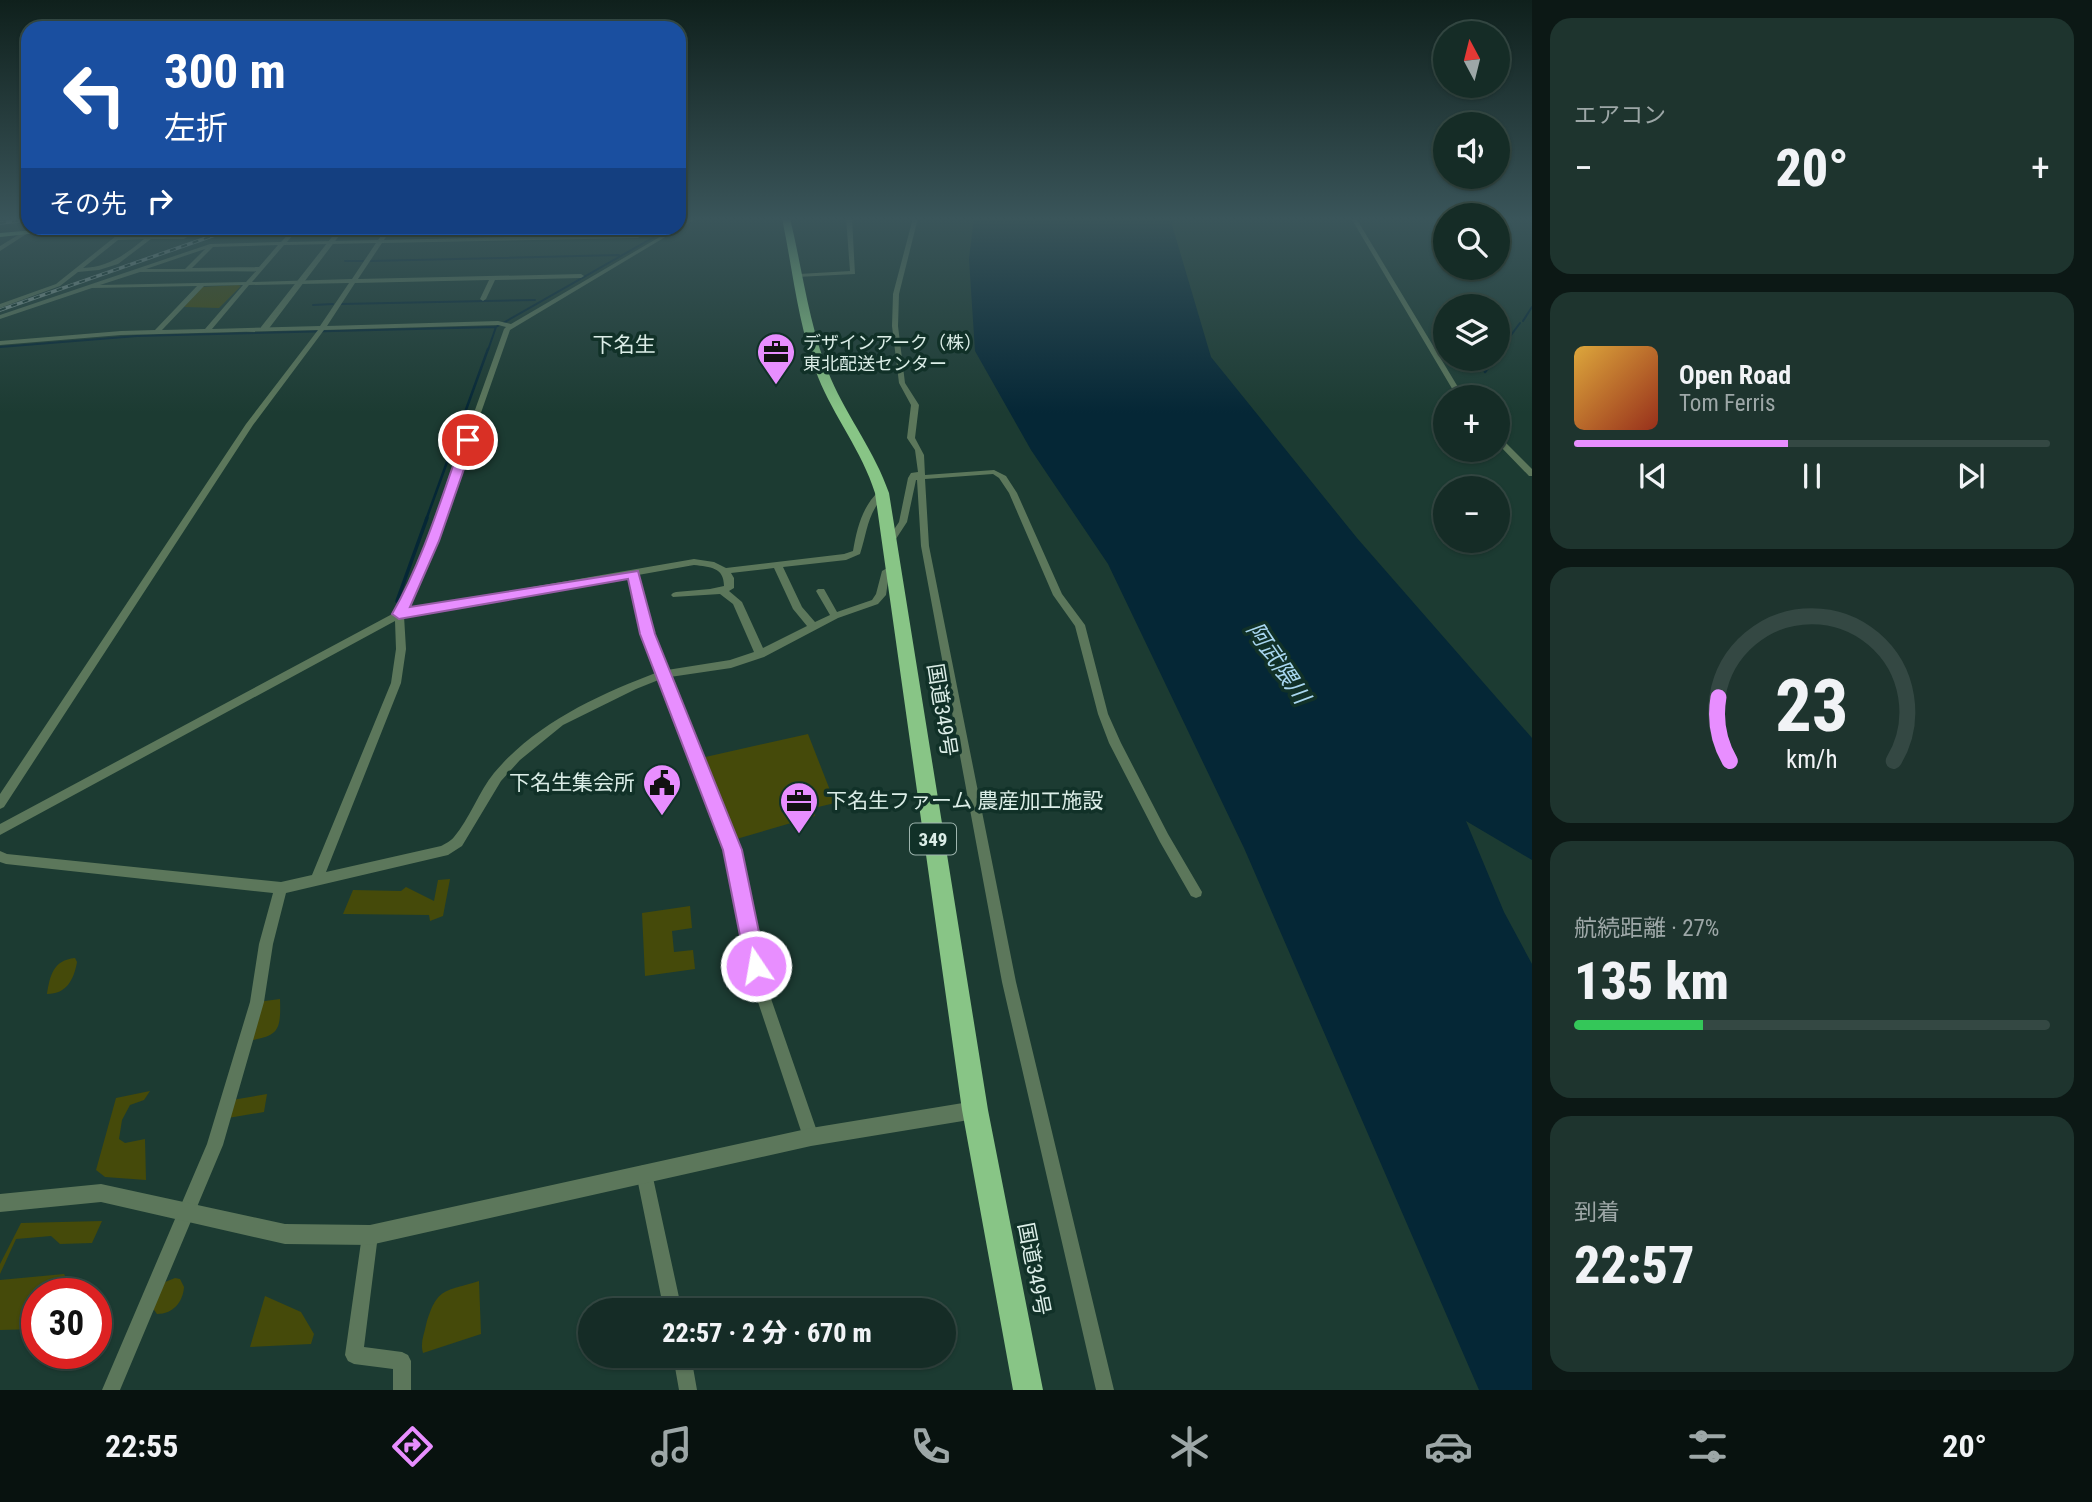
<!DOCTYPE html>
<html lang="ja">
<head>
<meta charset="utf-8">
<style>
	body { margin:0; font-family:"Roboto Condensed","Noto Sans JP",sans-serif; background:#1e342e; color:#f1f3f6; height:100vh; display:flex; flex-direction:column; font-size:26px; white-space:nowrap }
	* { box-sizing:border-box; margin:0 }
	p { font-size:23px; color:#9da7a7 }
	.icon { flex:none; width:38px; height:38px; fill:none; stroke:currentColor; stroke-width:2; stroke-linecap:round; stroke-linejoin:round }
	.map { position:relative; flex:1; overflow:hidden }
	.sheet { display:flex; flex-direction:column; gap:18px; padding:18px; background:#0c1815; width:560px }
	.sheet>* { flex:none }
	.hud { position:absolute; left:21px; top:21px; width:665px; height:214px; border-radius:21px; box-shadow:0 2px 5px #0004,0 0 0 2px #344843; background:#1a4fa0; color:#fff; overflow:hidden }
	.needle { width:46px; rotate:353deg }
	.controls { position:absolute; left:1433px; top:21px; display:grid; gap:14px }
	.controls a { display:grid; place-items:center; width:77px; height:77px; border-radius:50%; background:#152c26; box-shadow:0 2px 5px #0004,0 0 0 2px #344843; font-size:35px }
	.speed { position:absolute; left:21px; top:1278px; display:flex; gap:14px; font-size:35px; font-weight:700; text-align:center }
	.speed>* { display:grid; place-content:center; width:91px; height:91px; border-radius:50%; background:#152c26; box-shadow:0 2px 5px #0004,0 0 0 2px #344843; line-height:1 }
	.speed .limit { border:10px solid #d22; background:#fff; color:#111 }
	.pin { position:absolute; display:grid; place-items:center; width:60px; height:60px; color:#fff; margin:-30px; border:4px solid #fff; border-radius:50%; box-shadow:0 2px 7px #0007 }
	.me { position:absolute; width:77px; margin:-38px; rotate:348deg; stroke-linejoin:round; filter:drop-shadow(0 0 5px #0008) }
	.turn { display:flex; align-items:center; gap:24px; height:147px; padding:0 28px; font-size:32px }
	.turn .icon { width:91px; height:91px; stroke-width:2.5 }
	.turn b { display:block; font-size:49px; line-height:60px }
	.then { display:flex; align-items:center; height:66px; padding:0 28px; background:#0003; gap:14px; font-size:26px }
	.big { font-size:52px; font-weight:800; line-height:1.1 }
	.sheet .card { flex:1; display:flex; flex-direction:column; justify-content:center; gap:10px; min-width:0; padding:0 24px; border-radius:21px; background:#1e342e }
	.sheet .dial { align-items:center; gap:0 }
	.dial svg { height:182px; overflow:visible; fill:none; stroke:#344843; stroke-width:7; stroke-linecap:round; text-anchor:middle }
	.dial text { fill:#f1f3f6; stroke:none }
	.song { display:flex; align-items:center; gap:21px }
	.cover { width:84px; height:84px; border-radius:10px; background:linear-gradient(135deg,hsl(40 70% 55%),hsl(10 70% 35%)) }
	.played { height:7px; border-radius:4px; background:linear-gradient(90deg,#e88eff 45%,#344843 45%) }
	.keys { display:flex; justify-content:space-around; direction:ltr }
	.heat { display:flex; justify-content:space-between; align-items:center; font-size:38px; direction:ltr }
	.charge { height:10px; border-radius:5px; background:linear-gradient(90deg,#34c759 27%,#344843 0) }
	.trip { position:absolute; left:578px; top:1298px; width:378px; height:70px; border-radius:35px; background:#152c26; box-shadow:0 2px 5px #0004,0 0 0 2px #344843; font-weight:800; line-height:70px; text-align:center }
	.tabs { display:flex; height:112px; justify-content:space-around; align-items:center; background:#08120f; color:#9da7a7 }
	.tabs .icon { width:49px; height:49px }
	.tabs .on { color:#e88eff }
	.tabs b { font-size:32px; color:#f1f3f6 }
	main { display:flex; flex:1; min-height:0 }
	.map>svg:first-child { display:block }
	.green { fill:#454a0a }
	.water { fill:#052736 }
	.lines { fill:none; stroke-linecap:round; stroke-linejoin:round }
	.stream-far2 { stroke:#052736; stroke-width:2 }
	.stream-far1 { stroke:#052736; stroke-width:2.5 }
	.stream { stroke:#052736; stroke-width:3.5 }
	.minor { fill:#5c775b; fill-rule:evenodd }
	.tertiary { fill:#5c775b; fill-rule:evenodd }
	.primary { fill:#81b87f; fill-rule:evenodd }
	.trunk { fill:#88c586; fill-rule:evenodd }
	.rail-casing { stroke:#869d96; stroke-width:3.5 }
	.rail { stroke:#113128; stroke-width:2; stroke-dasharray:6; stroke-linecap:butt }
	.route { fill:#e88eff; stroke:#975ca6; stroke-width:2 }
	.labels { text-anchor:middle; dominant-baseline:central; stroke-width:7; stroke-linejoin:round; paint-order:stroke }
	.far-poi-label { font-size:18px; fill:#dbede7; stroke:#113128; text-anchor:start }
	.shield { fill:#113128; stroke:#9eb5ae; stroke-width:2 }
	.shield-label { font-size:19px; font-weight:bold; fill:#dbede7 }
	.far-quarter-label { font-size:21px; fill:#dbede7; stroke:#113128 }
	.street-label { font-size:21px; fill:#dbede7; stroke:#113128 }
	.poi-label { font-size:21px; fill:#dbede7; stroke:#113128; text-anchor:end }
	.water-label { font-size:23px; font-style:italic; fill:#a9d7f0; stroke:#113128 }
</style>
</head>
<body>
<main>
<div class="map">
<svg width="1532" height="1390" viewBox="0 0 1532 1390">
	<rect width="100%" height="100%" fill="#1c3b32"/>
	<!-- green -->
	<path class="green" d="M 238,285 L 241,286 L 219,308 L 184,307 L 201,287 Z
		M 808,734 L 835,803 L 814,808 L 815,816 L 733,840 L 701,758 Z
		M 450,879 L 443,916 L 430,921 L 429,915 L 343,914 L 353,890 L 401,891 L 406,887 L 434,901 L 438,880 Z
		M 690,906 L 692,928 L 672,931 L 674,952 L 693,950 L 695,969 L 645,976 L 642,913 Z
		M 75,958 L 77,962 C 74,979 67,994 47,994 C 50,976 53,960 75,958 Z
		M 280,999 C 281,1031 279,1036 247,1041 L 257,1002 Z
		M 150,1091 L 144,1100 L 130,1105 L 122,1120 L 119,1139 L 125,1143 L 145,1139 L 146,1180 L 105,1177 L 96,1170 L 116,1098 Z
		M 267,1094 L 264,1112 L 228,1118 L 232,1100 Z
		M 102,1221 L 92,1243 L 60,1244 L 51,1236 L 16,1239 L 0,1274 L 0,1264 L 21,1223 Z
		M 64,1274 L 74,1291 L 72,1293 L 37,1293 L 37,1329 L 0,1330 L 0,1280 Z
		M 175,1278 L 180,1279 L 184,1287 C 183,1302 173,1314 157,1314 L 152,1307 L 165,1282 Z
		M 479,1281 L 481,1334 L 423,1353 C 420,1343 424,1335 426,1325 C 437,1287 444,1292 479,1281 Z
		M 265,1296 L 301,1312 L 314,1334 L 311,1344 L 250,1347 Z"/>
	<!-- water -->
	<path class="water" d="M 974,218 L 1173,218 L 1172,225 L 1211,357 L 1357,538 L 1532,738 L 1532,860 L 1466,821 L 1504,912 L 1532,964 L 1532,1390 L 1479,1390 L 1244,848 L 1108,564 L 1031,450 L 975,351 L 969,259 Z"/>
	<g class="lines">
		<!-- stream-far2 -->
		<path class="stream-far2" d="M 679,222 L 686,218
			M 345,261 L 363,261
			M 370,261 L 619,255
			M 341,304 L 535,300
			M 313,305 L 333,304
			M 1523,321 L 1532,307
			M 0,347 L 137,336 L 496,327 L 670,228
			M 488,350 L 496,327
			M 1500,350 L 1520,323"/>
		<!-- stream-far1 -->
		<path class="stream-far1" d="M 1498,353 L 1501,349
			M 1485,372 L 1494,359
			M 426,520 L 488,349"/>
		<!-- stream -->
		<path class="stream" d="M 397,601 L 427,518"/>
		<!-- minor -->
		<path class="minor" d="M 691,218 L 697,218 L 510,330 L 436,541 L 416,593 L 406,609 L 694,559 L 714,562 L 726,568 L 844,554 L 853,551 C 857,528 862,507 879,491 L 885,491 L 886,493 C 867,514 868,529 860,554 L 846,560 L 783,567 L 802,607 L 815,622 L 830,615 L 816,591 L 818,589 L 824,589 L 837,612 L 872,600 L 876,594 L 882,571 L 889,567 L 895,567 L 897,569 L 889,574 L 886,595 L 878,604 L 838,618 L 764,657 L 731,668 L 670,677 L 739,850 L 768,990 L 819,1137 L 816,1142 L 811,1145 L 806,1142 L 803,1137 L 754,990 L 727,850 L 661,679 L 636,689 L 563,725 L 520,760 L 501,781 L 462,846 L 448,855 L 286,893 L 273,944 L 264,1002 L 223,1145 L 120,1390 L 102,1390 L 207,1144 L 250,1002 L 259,944 L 273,893 L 6,864 L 0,862 L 0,851 L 7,854 L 281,882 L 312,875 L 391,683 L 396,649 L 395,621 L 0,835 L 0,824 L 396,612 L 406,593 L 428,541 L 504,329 L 506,327 L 498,325 L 324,330 L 253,425 L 4,807 L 0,809 L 0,794 L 246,424 L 318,330 L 121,335 L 0,345 L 0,341 L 121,331 L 155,330 L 197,286 L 92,288 L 0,319 L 0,315 L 210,244 L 281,242 L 294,228 L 299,228 L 287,242 L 378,240 L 387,228 L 392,228 L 384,240 L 638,234 L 641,236 L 638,238 L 382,243 L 358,279 L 581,274 L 584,276 L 581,278 L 495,280 L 486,299 L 483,301 L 480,299 L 489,280 L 355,283 L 327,326 L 498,321 L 511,324 L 675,228 L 679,228 L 679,225 ZM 376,243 L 352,279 L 252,282 L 284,245 ZM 278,245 L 259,267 L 192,268 L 213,247 ZM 205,249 L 185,269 L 146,269 ZM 256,271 L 246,282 L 100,285 L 140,272 ZM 349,283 L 320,326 L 212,329 L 249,285 ZM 243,285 L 205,329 L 162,330 L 204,286 ZM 694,565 C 710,567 724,567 724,586 L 710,589 L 676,592 L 673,593 L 671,595 L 673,597 L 720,594 L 733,604 L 754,652 L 730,660 L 667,670 L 653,634 L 638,575 ZM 774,568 L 793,609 L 807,626 L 763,648 L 742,602 L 729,591 L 734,588 L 734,578 L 731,573 ZM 629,576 L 643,634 L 658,672 C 598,695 536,723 494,773 C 479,791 469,820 454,837 C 451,841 445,844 441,846 L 326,872 L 401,683 L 406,649 L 404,616 Z
			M 846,218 L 852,218 L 855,274 L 797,277 L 797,275 L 799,274 L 850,271 Z
			M 913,218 L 918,218 L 899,294 L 898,326 L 905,383 L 919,405 L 915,438 L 924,455 L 925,475 L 994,470 L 1006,476 L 1017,493 L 1062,594 L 1085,625 L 1108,714 L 1121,743 L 1168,834 L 1202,892 L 1201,896 L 1196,898 L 1191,896 L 1160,842 L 1109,743 L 1098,714 L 1075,626 L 1053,595 L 1009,493 L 999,478 L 993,474 L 925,479 L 929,546 L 1016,982 L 1114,1390 L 1096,1390 L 1002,982 L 921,546 L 917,480 L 916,480 L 907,522 L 892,545 L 889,546 L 885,543 L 899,522 L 908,478 L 911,473 L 918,472 L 915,450 L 907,438 L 911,405 L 899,383 L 892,326 L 893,294 Z
			M 1351,218 L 1356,218 L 1464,397 L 1457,397 Z
			M 126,228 L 132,228 L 122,236 L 184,235 L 187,237 L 184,239 L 151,239 L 118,264 L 99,270 L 78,272 L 60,286 L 0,308 L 0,304 L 56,284 ZM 144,239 C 125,255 108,267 83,268 L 118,240 Z
			M 183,228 L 191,228 L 185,231 Z
			M 1498,438 L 1501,438 L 1532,469 L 1532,476 L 1529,476 L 1498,444 Z
			M 644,1165 L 650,1167 L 652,1173 L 682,1311 L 664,1311 L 636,1173 L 638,1167 Z
			M 370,1227 L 376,1229 L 378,1235 L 364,1347 L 402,1352 L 408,1355 L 411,1361 L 411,1390 L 393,1390 L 393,1369 L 354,1364 L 348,1361 L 345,1355 L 362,1235 L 364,1229 Z
			M 673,1356 L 691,1356 L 697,1390 L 679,1390 Z"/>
		<!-- tertiary -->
		<path class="tertiary" d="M 339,228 L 345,228 L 267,331 L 261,331 L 261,327 Z
			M 23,232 L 28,233 L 0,251 L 0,246 Z
			M 975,1101 L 981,1104 L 984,1110 L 981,1116 L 975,1119 L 811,1146 L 370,1245 L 285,1244 L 101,1202 L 0,1212 L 0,1194 L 101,1184 L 285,1224 L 370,1225 L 811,1128 Z"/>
		<!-- primary -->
		<path class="primary" d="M 59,228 L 84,228 L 0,237 L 0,233 Z"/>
		<!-- trunk -->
		<path class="trunk" d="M 782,218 L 790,218 C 803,272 809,328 831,379 C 848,418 875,452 889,493 L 988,1110 L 1043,1390 L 1013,1390 L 962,1110 L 875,493 C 862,451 834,417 818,377 C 798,326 793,271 782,218 Z"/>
		<defs>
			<path id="rail" d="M 0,223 L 28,220
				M 0,310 L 235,228"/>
		</defs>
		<!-- rail casing -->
		<use href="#rail" class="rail-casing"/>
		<!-- rail -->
		<use href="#rail" class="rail"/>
	</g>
	<!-- sky -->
	<linearGradient id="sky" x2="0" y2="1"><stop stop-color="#0f201c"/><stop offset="0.53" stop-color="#3a555a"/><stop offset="1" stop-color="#3a555a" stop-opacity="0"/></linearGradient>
	<rect width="1532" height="413" fill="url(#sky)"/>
	<!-- route -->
	<path class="route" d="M 468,437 L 474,440 L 439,541 L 410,607 L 638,571 L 655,634 L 742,850 L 766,966 L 763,973 L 756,976 L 749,973 L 746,966 L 723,850 L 640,634 L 628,579 L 399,619 L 392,614 C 423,560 441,499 462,440 Z"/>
	<!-- icons -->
	<defs>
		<symbol id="office-pin" viewBox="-11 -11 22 30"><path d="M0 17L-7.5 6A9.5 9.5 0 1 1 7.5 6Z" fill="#e88eff" stroke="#113128"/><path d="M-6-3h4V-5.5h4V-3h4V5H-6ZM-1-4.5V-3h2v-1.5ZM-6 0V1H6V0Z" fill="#111"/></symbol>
		<symbol id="civic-pin" viewBox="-11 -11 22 30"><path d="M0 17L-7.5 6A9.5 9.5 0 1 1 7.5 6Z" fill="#e88eff" stroke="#113128"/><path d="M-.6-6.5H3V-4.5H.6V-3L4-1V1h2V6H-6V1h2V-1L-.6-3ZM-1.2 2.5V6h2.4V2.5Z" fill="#111"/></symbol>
	</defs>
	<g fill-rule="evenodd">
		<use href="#office-pin" x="754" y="330" width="44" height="60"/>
		<use href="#civic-pin" x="640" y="761" width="44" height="60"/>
		<use href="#office-pin" x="777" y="779" width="44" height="60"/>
	</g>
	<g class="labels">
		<!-- far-poi labels -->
		<g class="far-poi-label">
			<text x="803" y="342">デザインアーク（株）<tspan x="803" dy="21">東北配送センター</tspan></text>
		</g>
		<!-- shield labels -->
		<rect class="shield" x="910" y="823.5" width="46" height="31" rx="5"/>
		<g class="shield-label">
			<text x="933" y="839">349</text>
		</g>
		<!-- far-quarter labels -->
		<g class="far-quarter-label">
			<text x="624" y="345">下名生</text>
		</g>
		<!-- street labels -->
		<g class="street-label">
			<text transform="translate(942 710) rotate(81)">国道349号</text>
			<text transform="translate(1034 1269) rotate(79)">国道349号</text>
		</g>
		<!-- poi labels -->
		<g class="poi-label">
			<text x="635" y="783">下名生集会所</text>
			<text x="826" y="801" text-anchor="start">下名生ファーム 農産加工施設</text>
		</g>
		<!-- water labels -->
		<g class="water-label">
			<text transform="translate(1278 663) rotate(56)">阿武隈川</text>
		</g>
	</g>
</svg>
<div class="controls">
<a><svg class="needle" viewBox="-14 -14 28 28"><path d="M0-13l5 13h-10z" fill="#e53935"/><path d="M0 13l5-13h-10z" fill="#9da7a7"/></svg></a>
<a><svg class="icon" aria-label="sound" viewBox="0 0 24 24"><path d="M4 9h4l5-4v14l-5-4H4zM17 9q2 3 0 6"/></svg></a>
<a><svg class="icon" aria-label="search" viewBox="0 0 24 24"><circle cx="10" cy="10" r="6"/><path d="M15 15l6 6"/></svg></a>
<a><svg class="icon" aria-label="layers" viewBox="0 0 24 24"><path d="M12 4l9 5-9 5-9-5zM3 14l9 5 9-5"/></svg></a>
<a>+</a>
<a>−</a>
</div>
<div class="speed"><div class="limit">30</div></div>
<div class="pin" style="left:468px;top:440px;background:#d93025"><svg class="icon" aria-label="arrive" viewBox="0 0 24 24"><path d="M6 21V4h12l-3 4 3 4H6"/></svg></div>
<svg class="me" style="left:756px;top:966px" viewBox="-20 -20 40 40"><circle r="17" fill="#e88eff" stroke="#fff" stroke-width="3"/><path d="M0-11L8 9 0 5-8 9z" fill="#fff"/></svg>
<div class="trip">22:57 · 2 分 · 670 m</div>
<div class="hud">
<div class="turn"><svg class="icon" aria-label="left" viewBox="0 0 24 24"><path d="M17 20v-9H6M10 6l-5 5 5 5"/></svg><div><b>300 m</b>左折</div></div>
<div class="then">その先<svg class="icon" aria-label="right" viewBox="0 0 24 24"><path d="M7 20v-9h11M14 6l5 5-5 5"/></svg></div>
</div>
</div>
<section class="sheet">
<div class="card"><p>エアコン</p>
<div class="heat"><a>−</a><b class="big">20°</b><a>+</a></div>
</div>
<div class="card">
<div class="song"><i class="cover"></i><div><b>Open Road</b><p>Tom Ferris</p></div></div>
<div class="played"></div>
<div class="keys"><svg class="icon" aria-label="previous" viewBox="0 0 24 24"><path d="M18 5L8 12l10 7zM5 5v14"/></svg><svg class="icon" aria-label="pause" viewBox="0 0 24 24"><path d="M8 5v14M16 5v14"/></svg><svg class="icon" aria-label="next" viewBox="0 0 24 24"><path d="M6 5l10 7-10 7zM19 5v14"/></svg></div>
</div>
<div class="card dial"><svg viewBox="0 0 100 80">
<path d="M14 69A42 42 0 1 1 86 69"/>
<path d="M14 69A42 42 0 0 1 9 41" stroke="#e88eff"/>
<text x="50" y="56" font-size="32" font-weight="700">23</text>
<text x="50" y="72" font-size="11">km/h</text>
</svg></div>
<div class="card"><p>航続距離 · 27%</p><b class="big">135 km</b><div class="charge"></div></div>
<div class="card"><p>到着</p><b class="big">22:57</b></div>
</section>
</main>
<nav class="tabs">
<b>22:55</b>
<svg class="icon on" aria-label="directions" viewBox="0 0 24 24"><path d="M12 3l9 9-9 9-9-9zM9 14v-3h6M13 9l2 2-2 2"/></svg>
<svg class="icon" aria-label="music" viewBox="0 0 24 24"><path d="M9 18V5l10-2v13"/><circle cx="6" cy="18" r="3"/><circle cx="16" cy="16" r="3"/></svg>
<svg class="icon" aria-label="phone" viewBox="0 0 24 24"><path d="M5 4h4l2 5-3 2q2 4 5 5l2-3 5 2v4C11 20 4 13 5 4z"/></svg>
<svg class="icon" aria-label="climate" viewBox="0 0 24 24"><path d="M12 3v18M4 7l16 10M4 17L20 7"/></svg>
<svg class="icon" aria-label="car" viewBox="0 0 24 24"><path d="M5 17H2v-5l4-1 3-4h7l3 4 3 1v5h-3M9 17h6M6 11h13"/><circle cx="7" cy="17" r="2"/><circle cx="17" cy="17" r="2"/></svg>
<svg class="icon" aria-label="filters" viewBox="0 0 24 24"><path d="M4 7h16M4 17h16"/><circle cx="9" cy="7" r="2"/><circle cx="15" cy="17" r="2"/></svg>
<b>20°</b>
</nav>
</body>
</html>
